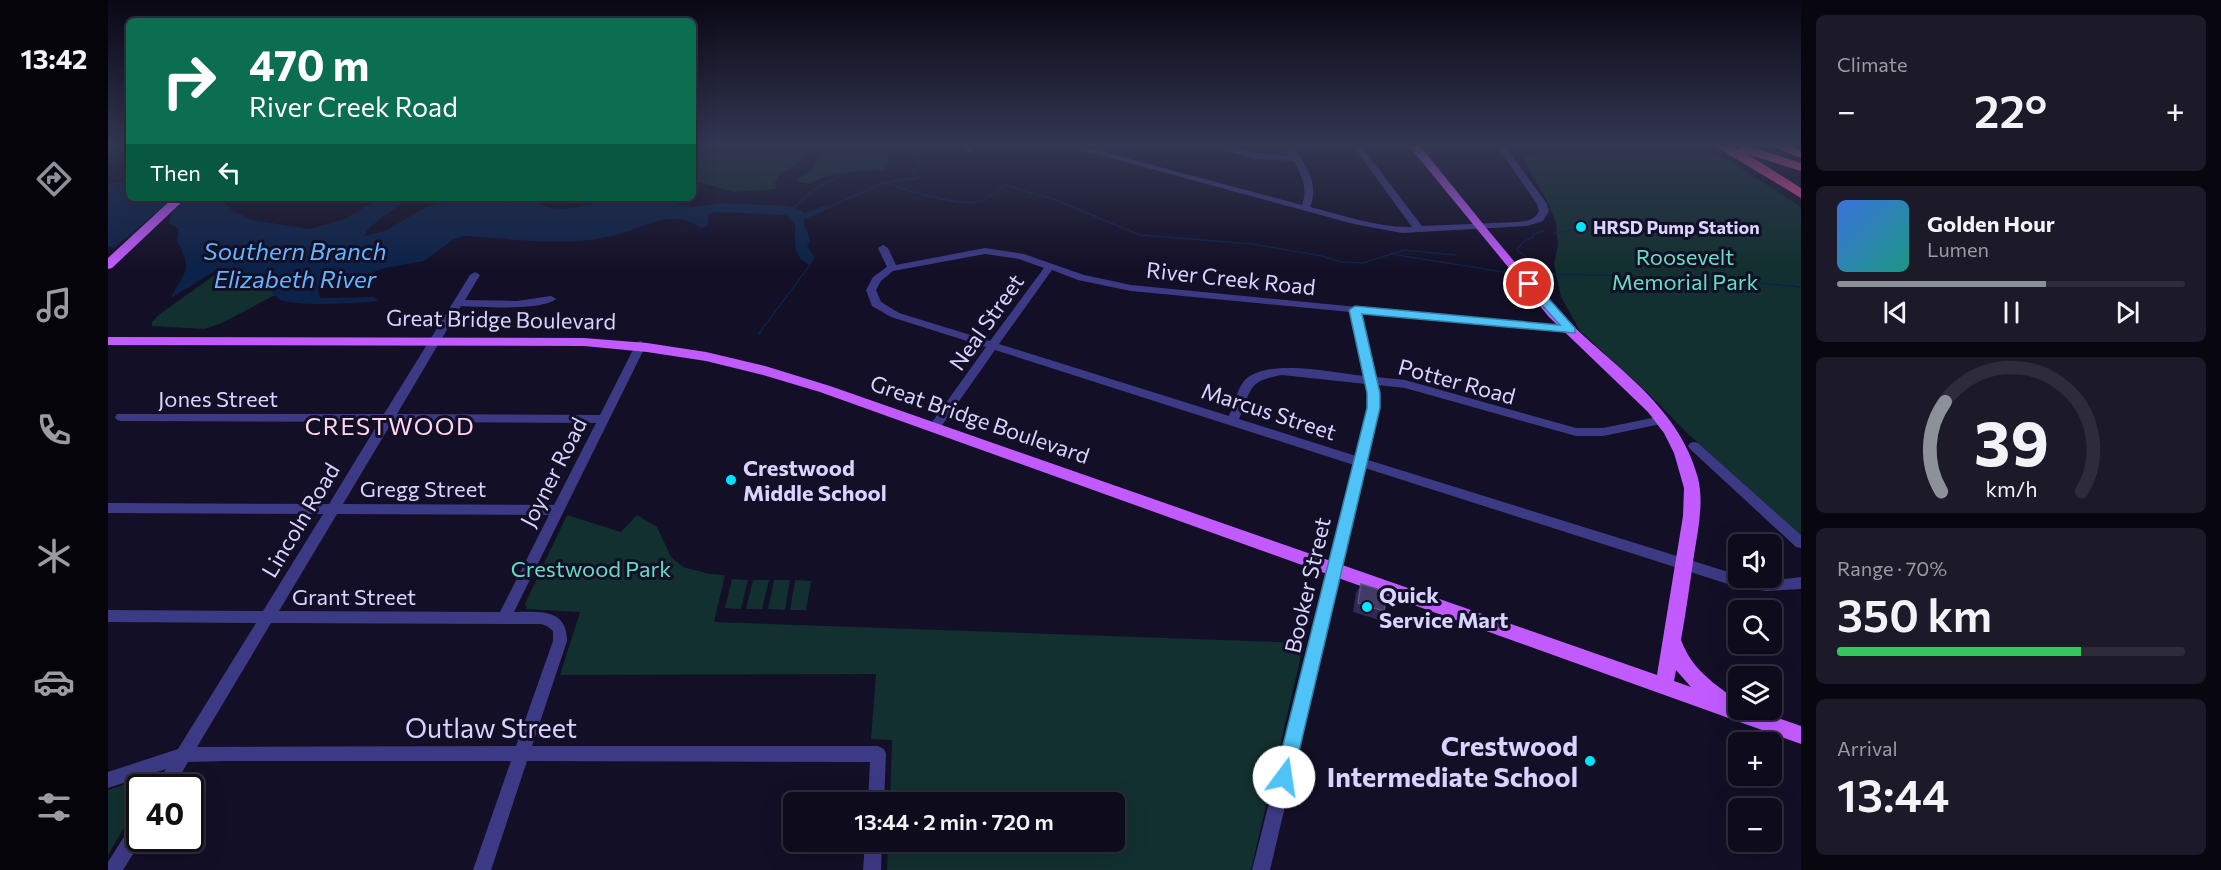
<!DOCTYPE html>
<html lang="en">
<head>
<meta charset="utf-8">
<style>
	body { margin:0; font-family:Commissioner,sans-serif; background:#1c1929; color:#f1f3f6; height:100vh; display:flex; flex-direction:column; font-size:22px; white-space:nowrap }
	* { box-sizing:border-box; margin:0 }
	p { font-size:20px; color:#9b9ba3 }
	.icon { flex:none; width:33px; height:33px; fill:none; stroke:currentColor; stroke-width:2; stroke-linecap:round; stroke-linejoin:round }
	.map { position:relative; flex:1; overflow:hidden }
	.sheet { display:flex; flex-direction:column; gap:15px; padding:15px; background:#08060f; width:420px }
	.sheet>* { flex:none }
	.top-card { position:absolute; left:18px; top:18px; width:570px; height:183px; border-radius:9px; box-shadow:0 6px 24px #0002,0 0 0 2px #2e2b3b; background:#0b6e4f; color:#fff; overflow:hidden }
	.buttons { position:absolute; left:1620px; top:534px; display:grid; gap:12px }
	.buttons a { display:grid; place-items:center; width:54px; height:54px; border-radius:9px; background:#0e0b1c; box-shadow:0 6px 24px #0002,0 0 0 2px #2e2b3b; font-size:30px }
	.speed { position:absolute; left:18px; top:774px; display:flex; gap:12px; font-size:30px; font-weight:700; text-align:center }
	.speed>* { display:grid; place-content:center; width:78px; height:78px; border-radius:50%; background:#0e0b1c; box-shadow:0 6px 24px #0002,0 0 0 2px #2e2b3b; line-height:1 }
	.speed .limit { border:3px solid #111; border-radius:9px; background:#fff; color:#111 }
	.pin { position:absolute; display:grid; place-items:center; width:51px; height:51px; color:#fff; margin:-26px; border:3px solid #fff; border-radius:50%; box-shadow:0 2px 6px #0007 }
	.me { position:absolute; width:66px; margin:-33px; rotate:14deg; stroke-linejoin:round; filter:drop-shadow(0 0 4px #0008) }
	.turn { display:flex; align-items:center; gap:21px; height:126px; padding:0 24px; font-size:27px }
	.turn .icon { width:78px; height:78px; stroke-width:2.5 }
	.turn b { display:block; font-size:42px; line-height:51px }
	.then { display:flex; align-items:center; height:57px; padding:0 24px; background:#0003; gap:12px; font-size:22px }
	.big { font-size:45px; font-weight:600; line-height:1.1 }
	.sheet .card { flex:1; display:flex; flex-direction:column; justify-content:center; gap:9px; min-width:0; padding:0 21px; border-radius:9px; background:#1c1929 }
	.sheet .dial { align-items:center; gap:0 }
	.dial svg { height:156px; overflow:visible; fill:none; stroke:#2e2b3b; stroke-width:7; stroke-linecap:round; text-anchor:middle }
	.dial text { fill:#f1f3f6; stroke:none }
	.song { display:flex; align-items:center; gap:18px }
	.cover { width:72px; height:72px; border-radius:9px; background:linear-gradient(135deg,hsl(220 70% 55%),hsl(170 70% 35%)) }
	.played { height:6px; border-radius:3px; background:linear-gradient(90deg,#8c9099 60%,#2e2b3b 60%) }
	.keys { display:flex; justify-content:space-around; direction:ltr }
	.heat { display:flex; justify-content:space-between; align-items:center; font-size:33px; direction:ltr }
	.charge { height:9px; border-radius:4px; background:linear-gradient(90deg,#34c759 70%,#2e2b3b 0) }
	.trip { position:absolute; left:675px; top:792px; width:342px; height:60px; border-radius:9px; background:#0e0b1c; box-shadow:0 6px 24px #0002,0 0 0 2px #2e2b3b; font-weight:600; line-height:60px; text-align:center }
	main { display:flex; flex:1; min-height:0 }
	.tabs { display:flex; flex-direction:column; width:108px; justify-content:space-around; align-items:center; background:#06040b; color:#9b9ba3 }
	.tabs .icon { width:42px; height:42px }
	.tabs .selected { color:#8c9099 }
	.tabs b { font-size:27px; color:#f1f3f6 }
	.map>svg:first-child { display:block }
	.green { fill:#12302f }
	.water { fill:#0c2248 }
	.lines { fill:none; stroke-linecap:round; stroke-linejoin:round }
	.stream-far1 { stroke:#0c2248; stroke-width:1.5 }
	.stream { stroke:#0c2248; stroke-width:2 }
	.minor { fill:#3d3a85; fill-rule:evenodd }
	.major { fill:#c25bff; fill-rule:evenodd }
	.highway { fill:#ff4fa3; fill-rule:evenodd }
	.wall { fill:#312854 }
	.building { fill:#433a66; stroke:#5a527e; stroke-width:1.5 }
	.route { fill:#4fc3f7; stroke:#337fa1; stroke-width:1.5 }
	.poi-dot { fill:#00e5ff; stroke:#130f26; stroke-width:2 }
	.labels { text-anchor:middle; dominant-baseline:central; stroke-width:6; stroke-linejoin:round; paint-order:stroke }
	.far-poi-label { font-size:18px; font-weight:bold; fill:#d9d4ff; stroke:#130f26; text-anchor:start }
	.park-label { font-size:22px; fill:#5fe0c0; stroke:#130f26 }
	.street-label { font-size:22px; fill:#d9d4ff; stroke:#130f26 }
	.poi-label { font-size:22px; font-weight:bold; fill:#d9d4ff; stroke:#130f26; text-anchor:start }
	.water-label { font-size:24px; font-style:italic; fill:#62b6ff; stroke:#130f26 }
	.neighbourhood-label { font-size:24px; letter-spacing:1.5px; fill:#ffd6f0; stroke:#130f26 }
	.near-street-label { font-size:27px; fill:#d9d4ff; stroke:#130f26 }
	.near-poi-label { font-size:27px; font-weight:bold; fill:#d9d4ff; stroke:#130f26; text-anchor:end }
</style>
</head>
<body>
<main>
<nav class="tabs">
<b>13:42</b>
<svg class="icon selected" aria-label="directions" viewBox="0 0 24 24"><path d="M12 3l9 9-9 9-9-9zM9 14v-3h6M13 9l2 2-2 2"/></svg>
<svg class="icon" aria-label="music" viewBox="0 0 24 24"><path d="M9 18V5l10-2v13"/><circle cx="6" cy="18" r="3"/><circle cx="16" cy="16" r="3"/></svg>
<svg class="icon" aria-label="phone" viewBox="0 0 24 24"><path d="M5 4h4l2 5-3 2q2 4 5 5l2-3 5 2v4C11 20 4 13 5 4z"/></svg>
<svg class="icon" aria-label="climate" viewBox="0 0 24 24"><path d="M12 3v18M4 7l16 10M4 17L20 7"/></svg>
<svg class="icon" aria-label="car" viewBox="0 0 24 24"><path d="M5 17H2v-5l4-1 3-4h7l3 4 3 1v5h-3M9 17h6M6 11h13"/><circle cx="7" cy="17" r="2"/><circle cx="17" cy="17" r="2"/></svg>
<svg class="icon" aria-label="filters" viewBox="0 0 24 24"><path d="M4 7h16M4 17h16"/><circle cx="9" cy="7" r="2"/><circle cx="15" cy="17" r="2"/></svg>
</nav>
<div class="map">
<svg width="1693" height="870" viewBox="0 0 1693 870">
	<rect width="100%" height="100%" fill="#130f26"/>
	<!-- green -->
	<path class="green" d="M 587,146 L 711,146 L 703,148 L 690,162 L 673,174 L 667,182 L 668,189 L 626,192 L 585,181 Z
		M 732,146 L 778,146 L 781,162 L 774,170 C 751,171 722,171 702,184 L 689,182 L 690,178 L 703,171 L 710,157 Z
		M 1456,146 L 1583,146 L 1622,161 L 1693,207 L 1693,535 L 1578,432 L 1545,398 L 1472,331 L 1453,297 L 1446,264 L 1450,244 L 1448,223 L 1441,205 L 1415,158 Z
		M 115,269 L 140,281 L 157,283 L 167,295 L 114,323 L 97,329 L 44,326 L 44,322 L 52,314 Z
		M 459,515 L 513,532 L 529,515 L 549,527 L 563,557 L 575,567 L 602,574 L 617,575 L 606,622 L 1196,643 L 1143,870 L 779,870 L 780,842 L 1006,842 L 1006,802 L 782,802 L 784,740 L 763,739 L 768,674 L 452,675 L 472,612 L 419,609 L 417,604 Z
		M 624,579 L 640,580 L 633,609 L 617,608 Z
		M 645,580 L 661,580 L 654,609 L 638,609 Z
		M 666,580 L 682,580 L 677,610 L 660,609 Z
		M 687,580 L 703,581 L 698,610 L 682,610 Z
		M 48,774 L 40,787 L 32,788 L 31,802 L 0,855 L 0,790 Z"/>
	<!-- water -->
	<path class="water" d="M 21,181 L 21,198 L 65,198 L 6,248 L 0,246 L 0,184 Z
		M 79,198 L 111,198 L 125,211 L 144,220 L 202,229 L 237,219 L 272,198 L 301,198 C 289,208 261,224 256,236 L 277,231 L 318,207 L 340,202 L 380,202 L 395,198 L 414,198 L 441,208 L 456,209 L 485,204 L 477,198 L 562,198 L 569,204 L 585,207 L 614,203 L 681,206 L 697,213 L 718,205 L 720,209 L 695,220 L 702,240 L 699,246 L 707,257 L 702,265 C 684,257 687,242 687,224 L 678,215 L 607,212 L 600,214 L 600,225 L 594,228 C 562,208 543,225 511,234 C 461,248 409,239 358,236 L 346,239 L 316,261 L 277,268 L 210,291 L 213,298 L 266,297 L 270,301 C 250,303 183,308 169,298 C 164,294 161,287 157,283 L 140,281 L 112,268 L 63,298 C 76,269 86,274 69,241 L 71,229 L 61,223 L 64,212 Z"/>
	<g class="lines">
		<!-- stream-far1 -->
		<path class="stream-far1" d="M 779,182 L 812,178 L 803,171 L 811,165 L 811,162 L 807,160 L 806,146
			M 719,208 L 777,182 C 795,190 850,206 869,202 C 878,200 889,190 897,185 L 948,200 L 1032,235 L 1144,244 L 1214,256 L 1233,262 L 1255,263 L 1296,250 L 1347,255
			M 684,209 L 704,191 L 730,176
			M 1446,233 L 1465,230
			M 1283,254 L 1402,273
			M 1419,274 L 1500,275 L 1579,283 L 1637,282 L 1693,287
			M 1424,274 L 1417,256 L 1409,250 L 1415,242 L 1425,237 L 1425,234 L 1435,231
			M 652,332 L 702,265"/>
		<!-- stream -->
		<path class="stream" d="M 651,334 L 653,331"/>
		<!-- minor -->
		<path class="minor" d="M 860,146 L 869,146 L 861,153 L 857,150 Z
			M 959,146 L 973,146 L 1194,205 C 1200,189 1194,175 1186,161 L 1148,159 L 1101,146 L 1117,146 L 1148,153 L 1182,156 L 1176,146 L 1184,146 C 1197,165 1212,183 1202,207 C 1235,215 1271,228 1304,227 L 1245,146 L 1253,146 L 1314,226 L 1410,222 C 1419,221 1427,220 1431,211 L 1429,204 L 1389,146 L 1397,146 L 1439,204 L 1441,211 L 1435,221 L 1419,226 L 1294,233 L 1246,224 Z
			M 775,245 L 780,248 L 788,265 L 877,248 L 916,254 L 976,275 L 1023,285 L 1467,328 L 1468,330 L 1463,333 L 1253,313 L 1268,377 L 1297,380 L 1468,428 L 1495,428 L 1554,416 L 1558,417 L 1560,420 L 1558,423 L 1495,436 L 1468,436 L 1297,388 L 1270,385 L 1272,408 L 1260,460 L 1630,575 L 1630,578 L 1669,580 L 1693,577 L 1693,589 L 1658,591 L 1623,585 L 1257,468 L 1162,870 L 1144,870 L 1246,465 L 887,350 L 830,431 L 822,431 L 820,428 L 822,425 L 878,347 L 783,317 L 764,306 L 758,290 L 765,277 L 779,267 L 770,248 ZM 877,254 L 911,259 L 936,268 L 882,341 L 791,313 L 773,302 L 768,290 L 773,281 L 785,271 ZM 944,270 L 970,280 L 1023,291 L 1242,312 L 1256,376 C 1226,373 1163,358 1138,379 C 1131,384 1125,407 1121,416 L 891,344 ZM 1174,375 L 1258,384 L 1260,408 L 1248,456 L 1131,419 C 1144,389 1139,381 1174,375 Z
			M 367,272 L 372,275 L 357,300 L 409,301 L 443,296 L 448,299 C 433,311 374,307 353,306 L 289,414 L 492,415 L 529,342 L 533,341 L 538,345 L 406,612 C 431,612 459,608 459,641 L 424,746 L 770,746 L 776,749 L 778,754 L 776,802 L 760,802 L 762,762 L 419,761 L 383,870 L 365,870 L 403,761 L 117,761 L 80,762 L 65,788 L 47,788 L 58,769 L 0,788 L 0,772 L 70,749 L 148,623 L 0,622 L 0,610 L 155,611 L 215,514 L 0,513 L 0,503 L 221,504 L 271,422 L 13,421 L 9,420 L 7,417 L 9,414 L 276,414 L 362,275 ZM 284,422 L 488,423 L 446,505 L 235,504 ZM 229,514 L 441,515 L 392,612 L 171,611 ZM 163,623 L 433,624 L 439,626 L 445,631 L 445,641 L 408,746 L 89,747 Z
			M 1586,442 L 1590,443 L 1693,535 L 1693,548 L 1688,547 L 1582,449 L 1580,446 L 1582,443 Z
			M 32,819 L 32,838 L 35,838 L 15,870 L 0,870 L 0,862 L 26,821 Z
			M 757,842 L 774,842 L 773,870 L 755,870 Z"/>
		<!-- major -->
		<path class="major" d="M 1301,146 L 1312,146 C 1357,201 1401,258 1449,310 C 1500,364 1570,402 1590,478 C 1596,503 1590,530 1586,555 C 1582,583 1578,612 1573,640 C 1579,656 1588,668 1601,679 C 1609,687 1621,692 1626,702 L 1630,704 L 1630,710 L 1647,710 L 1693,726 L 1693,744 L 712,392 L 655,375 L 598,361 L 539,352 L 476,346 L 0,345 L 0,337 L 476,338 L 539,343 L 598,352 L 657,366 L 722,386 L 1549,675 L 1575,516 L 1576,488 L 1566,453 L 1556,433 L 1540,412 L 1441,317 ZM 1568,670 L 1583,687 L 1566,681 Z
			M 65,198 L 78,198 L 4,268 L 0,269 L 0,258 Z"/>
		<!-- highway -->
		<path class="highway" d="M 1607,146 L 1623,146 L 1630,150 L 1632,146 L 1640,146 L 1693,163 L 1693,171 L 1639,154 L 1693,188 L 1693,198 Z
			M 1663,146 L 1682,146 L 1693,150 L 1693,158 Z"/>
	</g>
	<!-- wall -->
	<path class="wall" d="M 1253,584 L 1276,611 L 1271,620 L 1245,612 L 1248,593 Z"/>
	<!-- building -->
	<path class="building" d="M 1253,584 L 1279,592 L 1276,611 L 1250,603 Z"/>
	<!-- sky -->
	<linearGradient id="sky" x2="0" y2="1"><stop stop-color="#0a0815"/><stop offset="0.54" stop-color="#333752"/><stop offset="1" stop-color="#333752" stop-opacity="0"/></linearGradient>
	<rect width="1693" height="268" fill="url(#sky)"/>
	<!-- route -->
	<path class="route" d="M 1421,280 L 1425,281 L 1467,328 L 1467,333 L 1254,314 L 1272,393 L 1272,408 L 1185,777 L 1183,783 L 1176,786 L 1169,783 L 1167,777 L 1259,408 L 1259,393 L 1241,310 L 1247,306 L 1452,325 L 1417,286 L 1417,281 Z"/>
	<!-- markers -->
	<g class="poi-dot">
		<circle cx="1473" cy="227" r="6"/>
		<circle cx="623" cy="480" r="6"/>
		<circle cx="1259" cy="607" r="6"/>
		<circle cx="1482" cy="761" r="6"/>
	</g>
	<g class="labels">
		<!-- far-poi labels -->
		<g class="far-poi-label">
			<text x="1485" y="227">HRSD Pump Station</text>
		</g>
		<!-- park labels -->
		<g class="park-label">
			<text x="1577" y="256">Roosevelt<tspan x="1577" dy="25">Memorial Park</tspan></text>
			<text x="483" y="568">Crestwood Park</text>
		</g>
		<!-- street labels -->
		<g class="street-label">
			<text transform="translate(1123 278) rotate(6)">River Creek Road</text>
			<text transform="translate(393 319) rotate(1)">Great Bridge Boulevard</text>
			<text transform="translate(878 322) rotate(-55)">Neal Street</text>
			<text transform="translate(1349 381) rotate(15)">Potter Road</text>
			<text x="110" y="398">Jones Street</text>
			<text transform="translate(1161 411) rotate(18)">Marcus Street</text>
			<text transform="translate(872 419) rotate(19)">Great Bridge Boulevard</text>
			<text transform="translate(445 472) rotate(-63)">Joyner Road</text>
			<text x="315" y="488">Gregg Street</text>
			<text transform="translate(192 520) rotate(-59)">Lincoln Road</text>
			<text transform="translate(1199 585) rotate(-77)">Booker Street</text>
			<text x="246" y="596">Grant Street</text>
		</g>
		<!-- poi labels -->
		<g class="poi-label">
			<text x="635" y="467">Crestwood<tspan x="635" dy="25">Middle School</tspan></text>
			<text x="1271" y="594">Quick<tspan x="1271" dy="25">Service Mart</tspan></text>
		</g>
		<!-- water labels -->
		<g class="water-label">
			<text x="187" y="250">Southern Branch<tspan x="187" dy="28">Elizabeth River</tspan></text>
		</g>
		<!-- neighbourhood labels -->
		<g class="neighbourhood-label">
			<text x="282" y="425">CRESTWOOD</text>
		</g>
		<!-- near-street labels -->
		<g class="near-street-label">
			<text x="383" y="727">Outlaw Street</text>
		</g>
		<!-- near-poi labels -->
		<g class="near-poi-label">
			<text x="1470" y="745">Crestwood<tspan x="1470" dy="31">Intermediate School</tspan></text>
		</g>
	</g>
</svg>
<div class="buttons">
<a><svg class="icon" aria-label="sound" viewBox="0 0 24 24"><path d="M4 9h4l5-4v14l-5-4H4zM17 9q2 3 0 6"/></svg></a>
<a><svg class="icon" aria-label="search" viewBox="0 0 24 24"><circle cx="10" cy="10" r="6"/><path d="M15 15l6 6"/></svg></a>
<a><svg class="icon" aria-label="layers" viewBox="0 0 24 24"><path d="M12 4l9 5-9 5-9-5zM3 14l9 5 9-5"/></svg></a>
<a>+</a>
<a>−</a>
</div>
<div class="speed"><div class="limit">40</div></div>
<div class="pin" style="left:1421px;top:284px;background:#d93025"><svg class="icon" aria-label="arrive" viewBox="0 0 24 24"><path d="M6 21V4h12l-3 4 3 4H6"/></svg></div>
<svg class="me" style="left:1176px;top:777px" viewBox="-20 -20 40 40"><circle r="19" fill="#fff"/><path d="M0-13L10 11 0 6-10 11z" fill="#4fc3f7"/></svg>
<div class="trip">13:44 · 2 min · 720 m</div>
<div class="top-card">
<div class="turn"><svg class="icon" aria-label="right" viewBox="0 0 24 24"><path d="M7 20v-9h11M14 6l5 5-5 5"/></svg><div><b>470 m</b>River Creek Road</div></div>
<div class="then">Then<svg class="icon" aria-label="left" viewBox="0 0 24 24"><path d="M17 20v-9H6M10 6l-5 5 5 5"/></svg></div>
</div>
</div>
<section class="sheet">
<div class="card"><p>Climate</p>
<div class="heat"><a>−</a><b class="big">22°</b><a>+</a></div>
</div>
<div class="card">
<div class="song"><i class="cover"></i><div><b>Golden Hour</b><p>Lumen</p></div></div>
<div class="played"></div>
<div class="keys"><svg class="icon" aria-label="previous" viewBox="0 0 24 24"><path d="M18 5L8 12l10 7zM5 5v14"/></svg><svg class="icon" aria-label="pause" viewBox="0 0 24 24"><path d="M8 5v14M16 5v14"/></svg><svg class="icon" aria-label="next" viewBox="0 0 24 24"><path d="M6 5l10 7-10 7zM19 5v14"/></svg></div>
</div>
<div class="card dial"><svg viewBox="0 0 100 80">
<path d="M14 69A42 42 0 1 1 86 69"/>
<path d="M14 69A42 42 0 0 1 16 23" stroke="#8c9099"/>
<text x="50" y="56" font-size="32" font-weight="700">39</text>
<text x="50" y="72" font-size="11">km/h</text>
</svg></div>
<div class="card"><p>Range · 70%</p><b class="big">350 km</b><div class="charge"></div></div>
<div class="card"><p>Arrival</p><b class="big">13:44</b></div>
</section>
</main>
</body>
</html>
